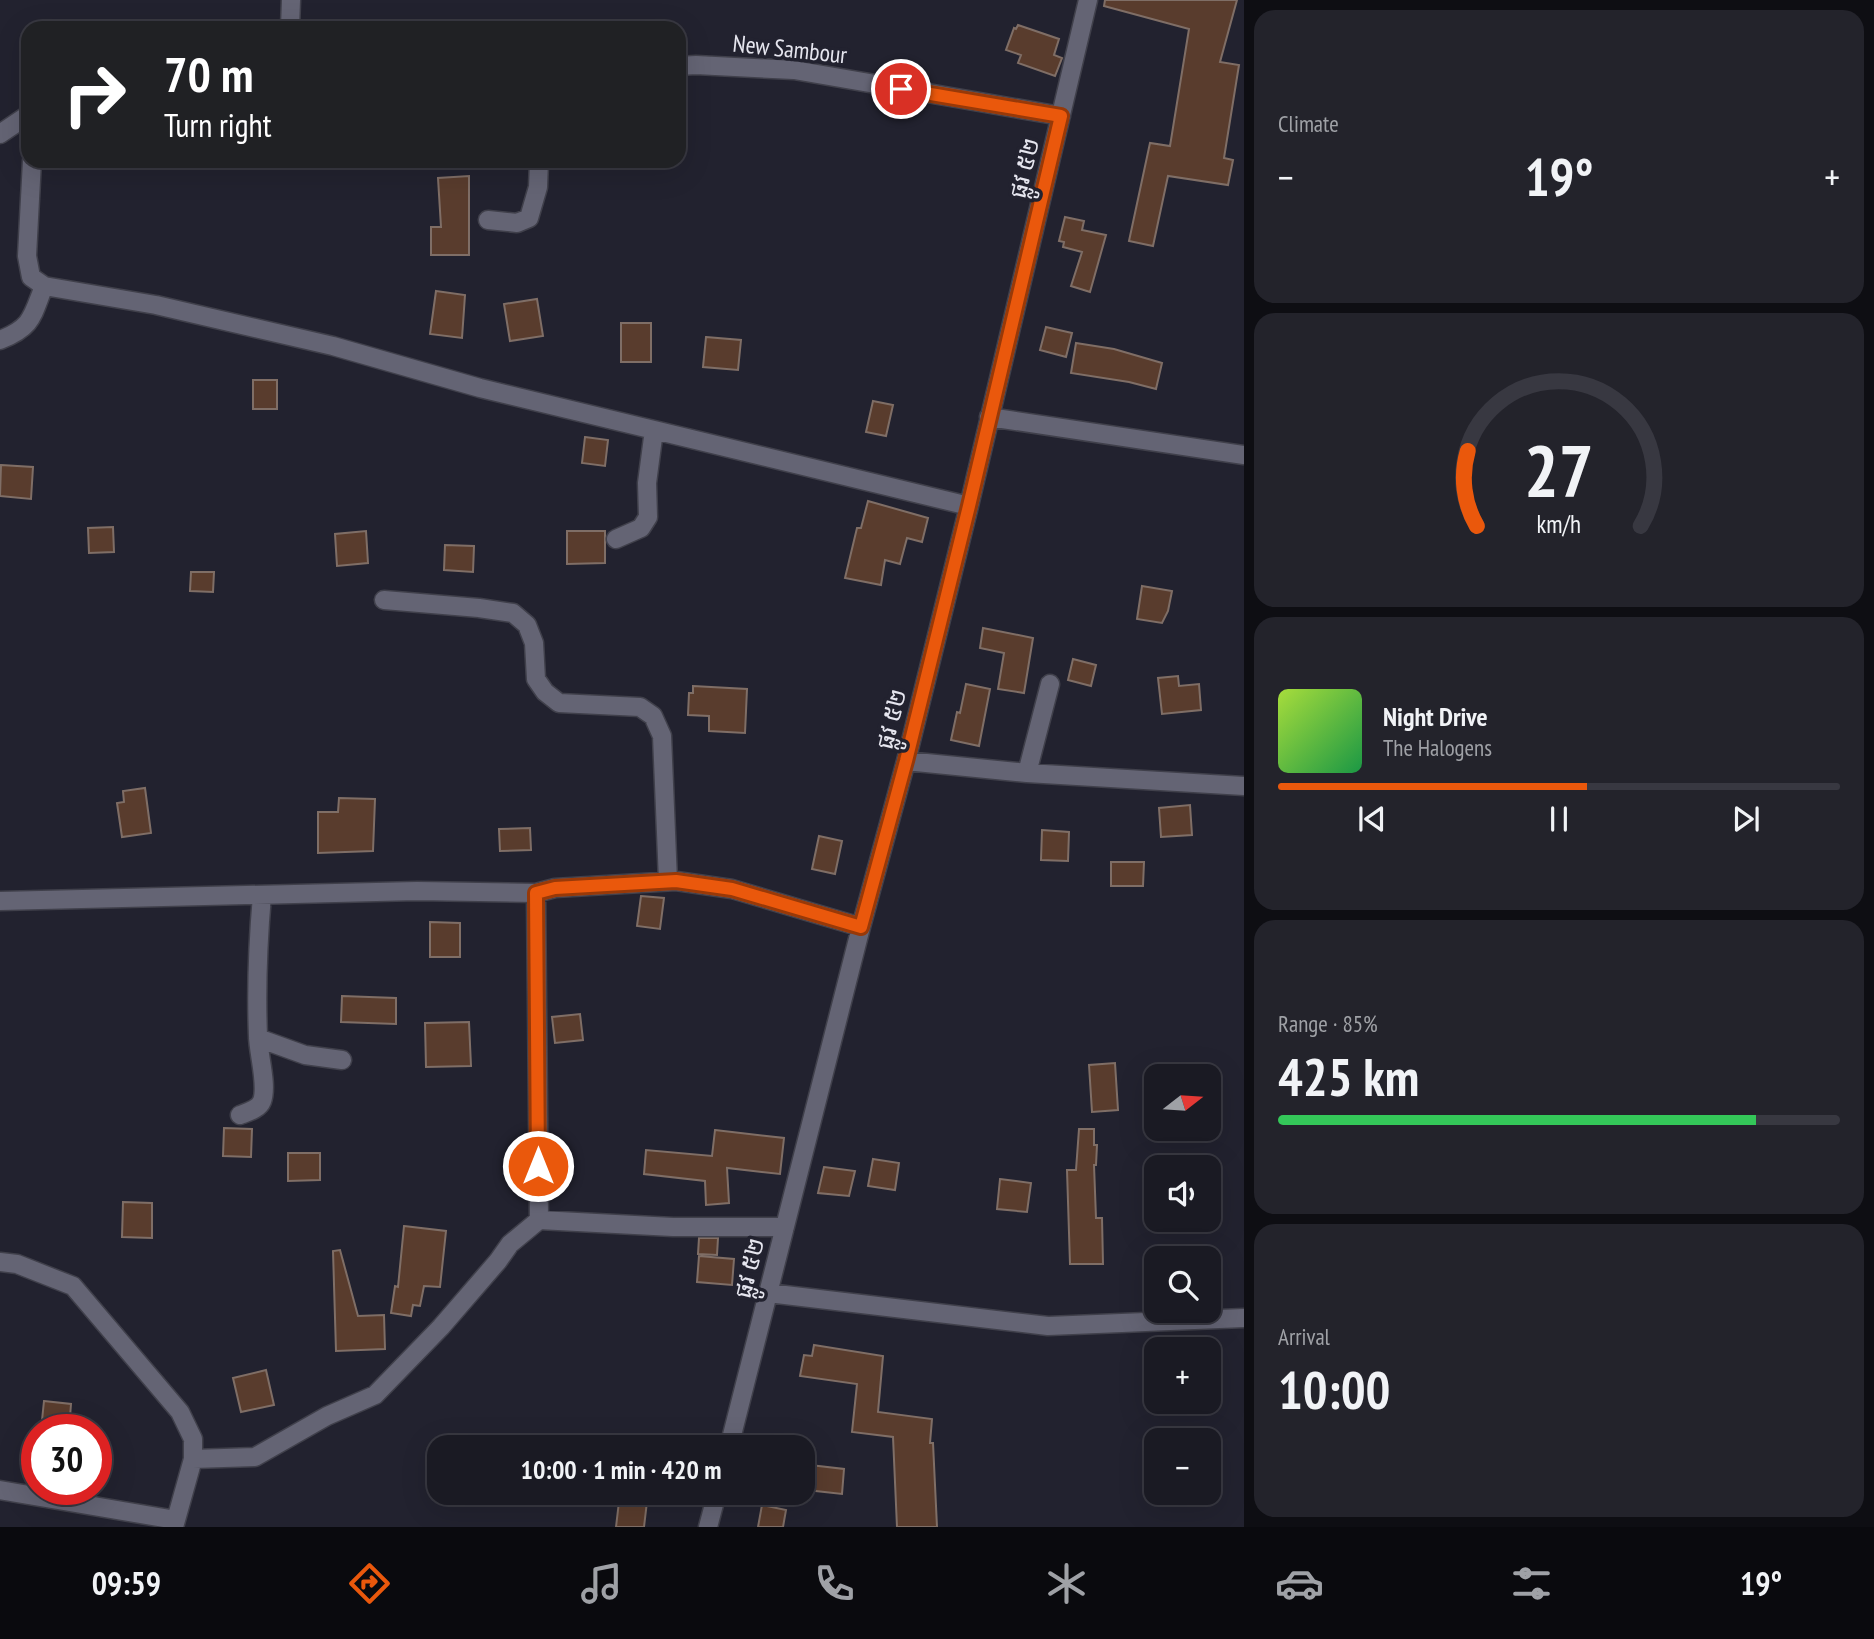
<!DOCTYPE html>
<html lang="en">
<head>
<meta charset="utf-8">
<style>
	body { margin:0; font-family:"PT Sans Narrow","Noto Sans Khmer",sans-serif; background:#23232b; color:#f1f3f6; height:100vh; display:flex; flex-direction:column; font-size:26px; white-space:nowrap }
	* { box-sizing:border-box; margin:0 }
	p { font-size:23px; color:#9fa1a6 }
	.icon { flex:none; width:38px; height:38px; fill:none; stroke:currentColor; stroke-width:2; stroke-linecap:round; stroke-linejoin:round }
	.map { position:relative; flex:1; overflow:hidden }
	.panel { display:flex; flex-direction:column; gap:10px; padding:10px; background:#0e0e13; width:630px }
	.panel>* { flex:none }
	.top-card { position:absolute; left:21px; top:21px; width:665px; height:147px; border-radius:21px; box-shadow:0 7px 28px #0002,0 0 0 2px #383841; background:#202124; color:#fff; overflow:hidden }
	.needle { width:46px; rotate:73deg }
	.tools { position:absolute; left:1144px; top:1064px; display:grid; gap:14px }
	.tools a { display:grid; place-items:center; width:77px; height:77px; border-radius:14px; background:#1a1a23; box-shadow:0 7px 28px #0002,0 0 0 2px #383841; font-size:35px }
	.speed { position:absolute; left:21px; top:1414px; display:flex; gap:14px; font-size:35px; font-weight:700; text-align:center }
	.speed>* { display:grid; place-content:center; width:91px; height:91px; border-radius:50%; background:#1a1a23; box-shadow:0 7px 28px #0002,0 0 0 2px #383841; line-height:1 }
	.speed .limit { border:10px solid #d22; background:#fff; color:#111 }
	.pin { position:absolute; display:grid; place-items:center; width:60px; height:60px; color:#fff; margin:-30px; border:4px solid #fff; border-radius:50%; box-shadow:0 2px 7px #0007 }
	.me { position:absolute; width:77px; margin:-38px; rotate:0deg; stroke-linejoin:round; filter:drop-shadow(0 0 5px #0008) }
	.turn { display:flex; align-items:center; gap:24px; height:147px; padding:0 28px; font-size:32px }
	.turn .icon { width:91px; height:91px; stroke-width:2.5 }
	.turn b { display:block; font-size:49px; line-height:60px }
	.big { font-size:52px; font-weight:600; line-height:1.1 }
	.panel .widget { flex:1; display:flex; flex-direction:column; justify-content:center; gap:10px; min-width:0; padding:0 24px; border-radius:21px; background:#23232b }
	.panel .dial { align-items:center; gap:0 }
	.dial svg { height:182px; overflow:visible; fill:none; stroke:#383841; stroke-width:7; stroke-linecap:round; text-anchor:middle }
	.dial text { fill:#f1f3f6; stroke:none }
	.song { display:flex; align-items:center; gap:21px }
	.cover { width:84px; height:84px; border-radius:10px; background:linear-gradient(135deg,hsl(80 70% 55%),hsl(140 70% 35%)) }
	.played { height:7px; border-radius:4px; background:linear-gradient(90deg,#ea580c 55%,#383841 55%) }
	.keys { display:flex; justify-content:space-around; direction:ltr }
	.heat { display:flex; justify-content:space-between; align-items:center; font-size:38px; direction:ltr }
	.charge { height:10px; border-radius:5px; background:linear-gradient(90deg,#34c759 85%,#383841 0) }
	.trip { position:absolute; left:427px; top:1435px; width:388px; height:70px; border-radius:21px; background:#1a1a23; box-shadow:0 7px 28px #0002,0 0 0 2px #383841; font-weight:600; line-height:70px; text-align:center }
	.tab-bar { display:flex; height:112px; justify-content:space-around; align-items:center; background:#0a0a0e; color:#9fa1a6 }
	.tab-bar .icon { width:49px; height:49px }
	.tab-bar .active { color:#ea580c }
	.tab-bar b { font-size:32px; color:#f1f3f6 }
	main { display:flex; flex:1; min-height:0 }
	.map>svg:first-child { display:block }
	.building { fill:#593c2d; stroke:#7f6e66; stroke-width:2 }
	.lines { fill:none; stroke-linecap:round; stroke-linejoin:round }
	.minor-casing { stroke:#40404b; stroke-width:21 }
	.minor { stroke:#646474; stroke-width:18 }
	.route-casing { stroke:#983908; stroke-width:18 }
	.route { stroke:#ea580c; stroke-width:12 }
	.labels { text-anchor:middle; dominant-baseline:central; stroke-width:7; stroke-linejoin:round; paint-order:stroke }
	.street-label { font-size:24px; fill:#e6e6ef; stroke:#22222f }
</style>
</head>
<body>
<main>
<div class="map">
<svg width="1244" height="1527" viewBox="0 0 1244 1527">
	<rect width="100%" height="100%" fill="#22222f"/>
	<!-- building -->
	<path class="building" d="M 1105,0 L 1237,0 L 1220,62 L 1239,65 L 1224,158 L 1233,160 L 1228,185 L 1168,176 L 1153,246 L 1129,241 L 1150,143 L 1170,146 L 1189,29 L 1104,6 Z
		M 1018,25 L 1059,39 L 1054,55 L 1062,58 L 1055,76 L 1018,63 L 1021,55 L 1006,50 L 1014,28 L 1016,29 Z
		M 469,176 L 469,255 L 431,255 L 431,227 L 441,227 L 438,178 Z
		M 1065,217 L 1084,221 L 1082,230 L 1106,235 L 1090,292 L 1071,286 L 1082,252 L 1063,247 L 1064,242 L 1059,241 Z
		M 436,291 L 465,295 L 462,338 L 430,334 Z
		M 537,299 L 543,336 L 510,341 L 504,304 Z
		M 621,323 L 651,323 L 651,362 L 621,362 Z
		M 1046,327 L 1072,333 L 1066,357 L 1040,350 Z
		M 706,337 L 741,340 L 738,370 L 703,367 Z
		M 1076,343 L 1114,349 L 1162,363 L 1156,389 L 1129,382 L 1071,373 Z
		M 253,380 L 277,380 L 277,409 L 253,409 Z
		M 873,401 L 893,405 L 886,436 L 866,432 Z
		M 585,437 L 608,440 L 605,466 L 582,463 Z
		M 1,465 L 33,467 L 31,499 L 0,496 Z
		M 868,501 L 928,518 L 922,542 L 907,538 L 900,564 L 885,560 L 881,585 L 845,578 L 857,528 L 861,528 Z
		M 113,527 L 114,552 L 89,553 L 88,528 Z
		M 366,531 L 368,563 L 337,566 L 335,534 Z
		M 567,531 L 605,531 L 605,563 L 567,564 Z
		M 445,545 L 474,546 L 473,572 L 444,570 Z
		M 191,572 L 214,572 L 213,592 L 190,591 Z
		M 1142,586 L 1172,591 L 1168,611 L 1162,623 L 1137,619 Z
		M 983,628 L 1033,638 L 1024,693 L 998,689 L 1004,653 L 980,648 Z
		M 1073,659 L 1096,665 L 1091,686 L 1068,680 Z
		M 1178,676 L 1179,686 L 1199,684 L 1201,710 L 1162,714 L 1158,678 Z
		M 966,684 L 990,689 L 979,746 L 951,740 L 957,712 L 960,713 Z
		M 693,686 L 747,689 L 745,733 L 709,731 L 709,716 L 688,715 L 689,693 L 693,693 Z
		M 145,788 L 151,833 L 122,837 L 117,803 L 124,802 L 123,791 Z
		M 339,798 L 375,799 L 373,851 L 318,853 L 318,812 L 338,812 Z
		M 1190,805 L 1192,835 L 1161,837 L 1159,808 Z
		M 530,828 L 531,850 L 500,851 L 499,829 Z
		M 1042,830 L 1069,832 L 1068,861 L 1041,860 Z
		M 819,836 L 842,841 L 835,874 L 812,869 Z
		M 1111,862 L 1144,862 L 1143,886 L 1111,886 Z
		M 641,896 L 664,898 L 660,929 L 637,926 Z
		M 430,922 L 460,923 L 460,957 L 430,957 Z
		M 342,996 L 396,998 L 396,1024 L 341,1022 Z
		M 580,1014 L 583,1040 L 555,1043 L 552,1017 Z
		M 469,1022 L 471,1066 L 426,1067 L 425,1023 Z
		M 1115,1063 L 1118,1110 L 1092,1112 L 1089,1065 Z
		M 224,1128 L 252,1129 L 251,1157 L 223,1156 Z
		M 1079,1129 L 1094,1129 L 1094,1145 L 1097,1145 L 1096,1165 L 1094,1165 L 1096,1218 L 1102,1218 L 1103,1264 L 1070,1264 L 1067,1170 L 1076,1170 Z
		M 715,1130 L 784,1138 L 780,1174 L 727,1168 L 729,1203 L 706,1205 L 705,1181 L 644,1174 L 646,1150 L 712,1156 Z
		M 288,1153 L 320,1153 L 320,1180 L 288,1181 Z
		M 873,1159 L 899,1163 L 895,1190 L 868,1186 Z
		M 824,1167 L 855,1171 L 849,1196 L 818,1193 Z
		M 1000,1179 L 1031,1183 L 1027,1212 L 997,1209 Z
		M 123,1202 L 152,1203 L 152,1238 L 122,1237 Z
		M 404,1226 L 446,1231 L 440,1287 L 424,1286 L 420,1306 L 413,1305 L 411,1316 L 391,1313 L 395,1286 L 398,1287 Z
		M 699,1238 L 718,1238 L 717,1255 L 698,1254 Z
		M 340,1250 L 358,1316 L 384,1315 L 385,1349 L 336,1351 L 333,1251 Z
		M 699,1256 L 734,1259 L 732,1285 L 697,1282 Z
		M 814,1345 L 883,1356 L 878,1412 L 932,1419 L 930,1443 L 933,1443 L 937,1527 L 897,1527 L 893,1437 L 852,1432 L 857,1384 L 800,1376 L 804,1355 L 812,1356 Z
		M 266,1370 L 274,1405 L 241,1412 L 233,1378 Z
		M 44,1401 L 71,1404 L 69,1430 L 41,1430 Z
		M 810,1465 L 844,1469 L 842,1494 L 807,1490 Z
		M 620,1493 L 648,1493 L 644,1527 L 616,1527 Z
		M 762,1505 L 786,1510 L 783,1527 L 758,1527 Z"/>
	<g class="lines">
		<defs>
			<path id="minor" d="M 290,28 L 291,0
				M 679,66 L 696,65 L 794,70 L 1061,116
				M 0,134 L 28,115
				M 32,161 L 27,256 L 31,277 L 44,286 L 156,305 L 333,346 L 480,388 L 969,506
				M 488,220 L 517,223 L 529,218 L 538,187 L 539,161
				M 0,340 C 33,327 32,316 44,286
				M 989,417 L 1244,455
				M 616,539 L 641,528 L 648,517 L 647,483 L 654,430
				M 384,600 L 479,608 L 513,613 L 527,625 L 534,643 L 536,679 L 545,692 L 559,703 L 640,707 L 653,716 L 662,736 L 668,881
				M 906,761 L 1027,773 L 1244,786
				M 1027,773 L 1050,684
				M 536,893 L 539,1220
				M 0,901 L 417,891 L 536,893 L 555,888 L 676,881 L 732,889 L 861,927
				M 258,1038 L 305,1055 L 342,1060
				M 240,1115 C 248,1112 259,1109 262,1101 C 268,1085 258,1053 258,1036 C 256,989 258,942 262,895
				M 0,1262 L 17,1264 L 73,1286 L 180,1412 L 193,1439 L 193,1459 L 174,1527
				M 768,1293 L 1048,1326 L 1244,1318
				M 729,1447 L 861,927 L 906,761 L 969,506 L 1088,0
				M 193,1459 L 255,1457 L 327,1416 L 375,1395 L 441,1327 L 498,1261 L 510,1244 L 539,1220 L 673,1227 L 785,1227
				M 0,1490 L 176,1520
				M 708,1527 L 717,1493"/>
		</defs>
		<!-- minor casing -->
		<use href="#minor" class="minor-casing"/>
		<!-- minor -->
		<use href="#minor" class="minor"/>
	</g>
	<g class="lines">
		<defs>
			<path id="route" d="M 538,1166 L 536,893 L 555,888 L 676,881 L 732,889 L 861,927 L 906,761 L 969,506 L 1061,116 L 901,89"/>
		</defs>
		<!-- route casing -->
		<use href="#route" class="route-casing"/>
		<!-- route -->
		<use href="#route" class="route"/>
	</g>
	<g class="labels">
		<!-- street labels -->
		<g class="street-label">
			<text transform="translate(790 49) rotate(6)">New Sambour</text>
			<text transform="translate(1024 168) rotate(-76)">ផ្លូវ ៥២</text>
			<text transform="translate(891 719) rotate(-76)">ផ្លូវ ៥២</text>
			<text transform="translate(749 1268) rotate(-76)">ផ្លូវ ៥២</text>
		</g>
	</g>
</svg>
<div class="tools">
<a><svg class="needle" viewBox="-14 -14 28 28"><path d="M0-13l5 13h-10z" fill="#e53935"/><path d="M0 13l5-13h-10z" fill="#9fa1a6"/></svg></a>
<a><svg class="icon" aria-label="sound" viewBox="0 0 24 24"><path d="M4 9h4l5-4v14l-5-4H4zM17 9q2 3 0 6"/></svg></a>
<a><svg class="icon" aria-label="search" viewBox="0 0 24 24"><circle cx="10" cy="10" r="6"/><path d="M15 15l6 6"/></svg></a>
<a>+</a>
<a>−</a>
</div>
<div class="speed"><div class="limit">30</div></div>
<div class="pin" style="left:901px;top:89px;background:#d93025"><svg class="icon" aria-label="arrive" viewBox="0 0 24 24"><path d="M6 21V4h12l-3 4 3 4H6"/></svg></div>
<svg class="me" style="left:538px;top:1166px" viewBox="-20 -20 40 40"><circle r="17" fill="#ea580c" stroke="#fff" stroke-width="3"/><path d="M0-11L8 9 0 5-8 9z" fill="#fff"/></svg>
<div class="trip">10:00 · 1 min · 420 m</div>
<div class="top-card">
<div class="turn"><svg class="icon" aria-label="right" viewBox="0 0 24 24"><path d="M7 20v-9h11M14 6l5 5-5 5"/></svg><div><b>70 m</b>Turn right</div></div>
</div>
</div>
<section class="panel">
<div class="widget"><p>Climate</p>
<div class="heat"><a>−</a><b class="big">19°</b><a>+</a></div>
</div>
<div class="widget dial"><svg viewBox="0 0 100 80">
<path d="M14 69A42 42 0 1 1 86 69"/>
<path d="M14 69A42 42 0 0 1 10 36" stroke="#ea580c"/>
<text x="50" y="56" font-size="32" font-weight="700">27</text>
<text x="50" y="72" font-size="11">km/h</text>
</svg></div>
<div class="widget">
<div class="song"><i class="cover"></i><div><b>Night Drive</b><p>The Halogens</p></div></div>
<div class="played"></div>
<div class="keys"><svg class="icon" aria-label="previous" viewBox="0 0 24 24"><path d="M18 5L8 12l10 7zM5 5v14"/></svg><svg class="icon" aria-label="pause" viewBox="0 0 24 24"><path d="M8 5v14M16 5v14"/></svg><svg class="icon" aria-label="next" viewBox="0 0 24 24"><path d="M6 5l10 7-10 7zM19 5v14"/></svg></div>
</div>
<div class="widget"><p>Range · 85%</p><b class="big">425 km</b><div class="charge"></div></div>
<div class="widget"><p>Arrival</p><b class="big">10:00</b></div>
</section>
</main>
<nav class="tab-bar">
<b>09:59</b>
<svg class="icon active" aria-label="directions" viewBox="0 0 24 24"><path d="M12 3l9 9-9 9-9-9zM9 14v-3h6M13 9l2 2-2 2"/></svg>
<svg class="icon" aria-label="music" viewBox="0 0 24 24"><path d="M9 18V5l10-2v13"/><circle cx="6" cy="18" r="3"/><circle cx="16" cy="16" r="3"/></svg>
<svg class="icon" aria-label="phone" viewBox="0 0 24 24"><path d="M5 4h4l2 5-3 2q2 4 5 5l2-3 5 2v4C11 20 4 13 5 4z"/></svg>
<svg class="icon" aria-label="climate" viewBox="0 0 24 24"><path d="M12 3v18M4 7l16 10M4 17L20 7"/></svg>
<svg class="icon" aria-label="car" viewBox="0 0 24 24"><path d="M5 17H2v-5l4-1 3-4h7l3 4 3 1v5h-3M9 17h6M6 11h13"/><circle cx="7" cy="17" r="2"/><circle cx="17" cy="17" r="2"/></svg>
<svg class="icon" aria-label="filters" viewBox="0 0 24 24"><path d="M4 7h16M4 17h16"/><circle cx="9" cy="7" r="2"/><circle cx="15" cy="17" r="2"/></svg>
<b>19°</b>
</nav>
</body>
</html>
